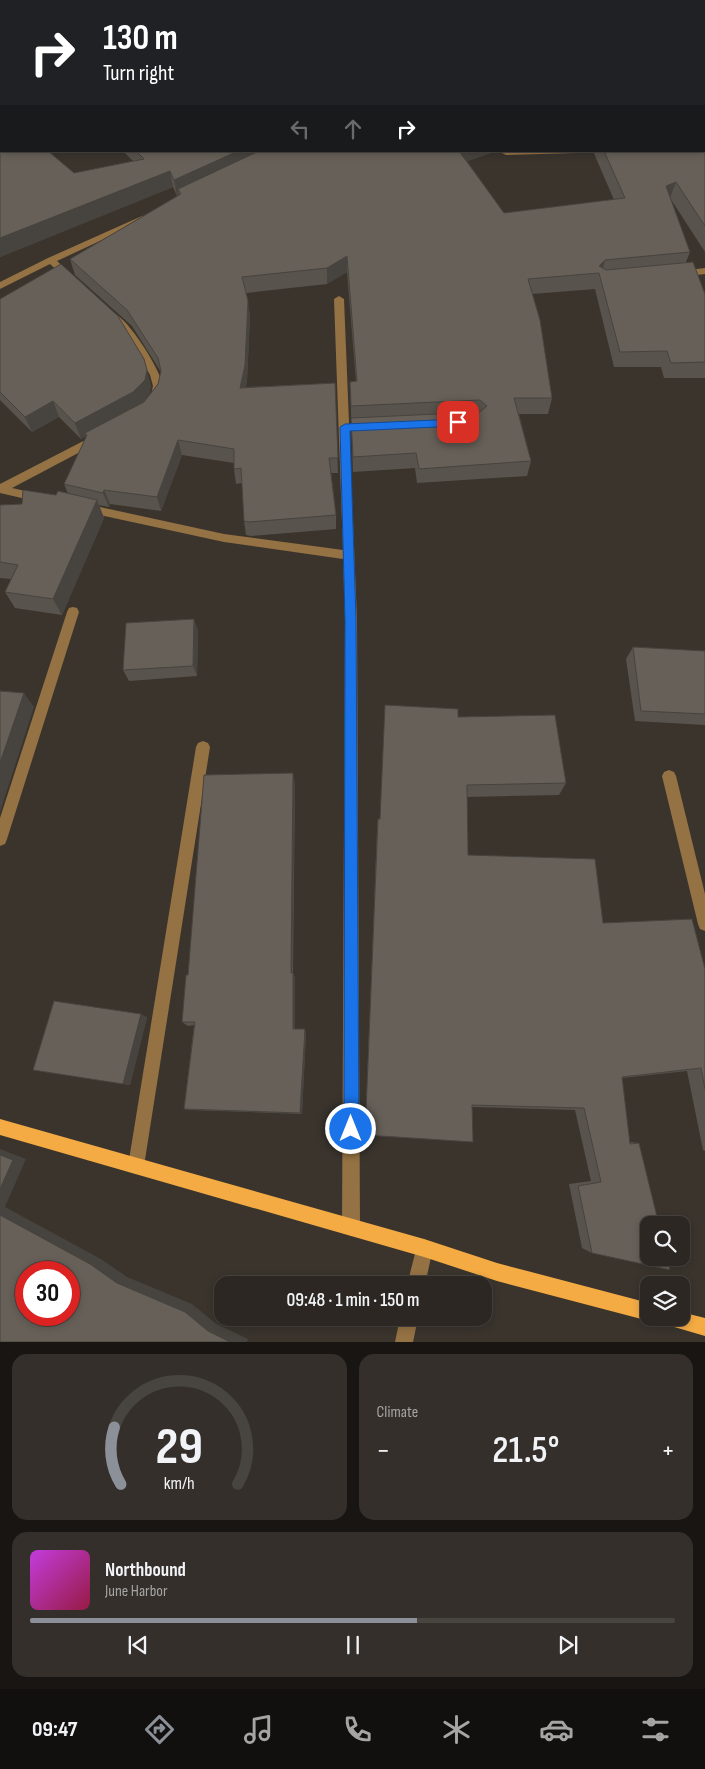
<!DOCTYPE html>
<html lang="en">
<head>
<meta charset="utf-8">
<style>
	body { margin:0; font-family:"Sofia Sans Condensed",sans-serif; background:#342f2a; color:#f1f3f6; height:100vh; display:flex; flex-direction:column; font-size:19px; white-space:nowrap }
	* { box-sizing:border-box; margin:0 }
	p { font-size:16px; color:#a6a5a5 }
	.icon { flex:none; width:28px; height:28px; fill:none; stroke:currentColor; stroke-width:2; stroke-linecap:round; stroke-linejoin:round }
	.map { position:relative; height:1342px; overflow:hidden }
	.drawer { display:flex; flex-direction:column; gap:12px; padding:12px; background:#181513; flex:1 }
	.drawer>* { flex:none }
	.hud { position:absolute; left:0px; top:0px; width:705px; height:152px; box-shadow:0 2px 8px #0003,0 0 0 1px #484440; background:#202124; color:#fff; overflow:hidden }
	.buttons { position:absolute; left:640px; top:1216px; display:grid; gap:10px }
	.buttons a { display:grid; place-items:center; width:50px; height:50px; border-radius:10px; background:#2c2722; box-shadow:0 2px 8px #0003,0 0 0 1px #484440; font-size:25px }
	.speed { position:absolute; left:15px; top:1261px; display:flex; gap:10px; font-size:25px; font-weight:700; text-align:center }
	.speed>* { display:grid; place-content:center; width:65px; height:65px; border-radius:50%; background:#2c2722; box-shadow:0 2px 8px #0003,0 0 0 1px #484440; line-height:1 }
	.speed .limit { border:8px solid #d22; background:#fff; color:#111 }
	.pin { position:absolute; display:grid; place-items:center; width:42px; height:42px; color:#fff; margin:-21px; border-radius:10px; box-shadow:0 2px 8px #0006 }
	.me { position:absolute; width:55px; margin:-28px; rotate:0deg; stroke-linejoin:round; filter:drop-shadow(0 0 4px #0008) }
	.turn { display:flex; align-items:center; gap:18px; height:105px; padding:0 20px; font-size:22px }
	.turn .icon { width:65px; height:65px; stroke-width:2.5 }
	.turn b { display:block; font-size:35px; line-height:42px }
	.lanes { display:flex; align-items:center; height:48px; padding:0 20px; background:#0003; justify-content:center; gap:25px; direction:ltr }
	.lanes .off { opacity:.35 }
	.big { font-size:38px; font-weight:600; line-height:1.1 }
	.drawer .widget { flex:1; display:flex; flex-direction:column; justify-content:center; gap:8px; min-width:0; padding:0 18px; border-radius:15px; background:#342f2a }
	.drawer .dial { align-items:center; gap:0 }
	.dial svg { height:130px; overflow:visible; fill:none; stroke:#484440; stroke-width:7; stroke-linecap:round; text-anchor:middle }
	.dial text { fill:#f1f3f6; stroke:none }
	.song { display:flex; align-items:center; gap:15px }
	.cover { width:60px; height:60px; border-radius:8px; background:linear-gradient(135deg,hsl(290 70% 55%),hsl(340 70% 35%)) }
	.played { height:5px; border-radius:2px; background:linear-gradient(90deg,#8c9099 60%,#484440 60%) }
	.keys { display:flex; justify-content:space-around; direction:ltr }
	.heat { display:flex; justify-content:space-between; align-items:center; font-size:28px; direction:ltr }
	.drawer .tiles { flex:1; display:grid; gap:12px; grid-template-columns:1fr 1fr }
	.widget:last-child { grid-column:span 2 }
	.trip { position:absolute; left:214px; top:1276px; width:278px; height:50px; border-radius:15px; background:#2c2722; box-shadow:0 2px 8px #0003,0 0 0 1px #484440; font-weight:600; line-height:50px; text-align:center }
	.tab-bar { display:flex; height:80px; justify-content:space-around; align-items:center; background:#12100e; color:#a6a5a5 }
	.tab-bar .icon { width:35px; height:35px }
	.tab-bar .active { color:#8c9099 }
	.tab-bar b { font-size:22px; color:#f1f3f6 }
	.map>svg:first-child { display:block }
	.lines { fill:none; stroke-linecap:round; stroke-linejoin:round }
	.minor { fill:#957244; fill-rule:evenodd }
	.major { fill:#f4ab43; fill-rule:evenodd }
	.wall { fill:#58534c; fill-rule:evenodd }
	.shaded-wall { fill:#47433e }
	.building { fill:#666058; stroke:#47433e; fill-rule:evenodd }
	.route { fill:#1a73e8; stroke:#114b97 }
</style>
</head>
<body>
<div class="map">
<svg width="705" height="1342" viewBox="0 0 705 1342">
	<rect width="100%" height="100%" fill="#3a342d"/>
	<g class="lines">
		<!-- minor -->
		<path class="minor" d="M 504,151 L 579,151 L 575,153 L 506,155 L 502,153 Z
			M 142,216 L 149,218 L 57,261 L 72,275 L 72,279 L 66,279 L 50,264 L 0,289 L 0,282 L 48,258 Z
			M 705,268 L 705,274 L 680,277 L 676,274 L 680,271 Z
			M 339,296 L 344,299 L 357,620 L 360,1227 L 357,1233 L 351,1236 L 345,1233 L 342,1227 L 345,620 L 343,559 L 224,542 L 86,512 L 80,508 L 86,504 L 224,534 L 343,550 L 334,299 Z
			M 112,312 C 127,317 160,368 162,384 C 163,390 161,397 159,402 L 151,402 L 150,400 L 153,386 L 150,375 L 124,331 L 107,315 Z
			M 95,435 L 99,436 L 100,439 L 99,442 L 12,488 L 43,495 L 44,498 L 43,501 L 39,502 L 0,493 L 0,484 Z
			M 73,607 L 77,608 L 79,612 L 7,839 L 5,844 L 0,846 L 0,818 L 67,612 L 69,608 Z
			M 203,741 L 208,743 L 210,747 L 144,1166 L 142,1172 L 136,1174 L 130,1172 L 128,1166 L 196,747 L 198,743 Z
			M 669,770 L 674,772 L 676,776 L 705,894 L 705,931 L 700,929 L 698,924 L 662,776 L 664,772 Z
			M 424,1239 L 430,1242 L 433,1248 L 425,1285 L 407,1285 L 418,1242 Z
			M 400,1318 L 418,1318 L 413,1342 L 395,1342 Z"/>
		<!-- major -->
		<path class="major" d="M 0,1119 L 424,1239 L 497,1263 L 649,1303 L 649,1318 L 656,1318 L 649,1321 L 497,1281 L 424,1257 L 0,1135 Z
			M 681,1312 L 705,1318 L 705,1336 L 664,1324 L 661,1318 L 681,1318 Z"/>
	</g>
	<!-- wall -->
	<path class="wall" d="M 0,0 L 705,0 L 705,252 L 670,198 L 690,252 L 686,262 L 705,294 L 705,378 L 664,378 L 661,367 L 614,367 L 595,289 L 532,294 L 552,398 L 548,414 L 519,414 L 531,461 L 527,476 L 417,483 L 415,468 L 353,472 L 350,382 L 356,381 L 347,272 L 327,284 L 246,293 L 250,317 L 247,380 L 246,387 L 335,383 L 338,473 L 331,473 L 336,515 L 336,529 L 251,536 L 246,535 L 244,521 L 242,483 L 236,484 L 234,469 L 234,463 L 182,455 L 161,511 L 110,504 L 109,507 L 99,505 L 104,518 L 62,615 L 15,608 L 5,592 L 11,579 L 0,578 L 0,505 L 22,504 L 56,495 L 68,494 L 64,484 L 86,437 L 86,436 L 81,439 L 59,417 L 32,432 L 0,400 L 0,299 L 151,386 L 149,395 L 158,384 L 161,372 L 132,326 L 75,275 L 70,259 L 177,196 L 173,187 L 0,257 ZM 1,1 L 704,1 L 704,151 L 593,151 L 614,200 L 504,213 L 467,161 L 497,151 L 123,151 L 133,161 L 74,173 L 1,151 Z
		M 198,630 L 197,676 L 129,681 L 123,670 Z
		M 633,647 L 705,651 L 705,725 L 635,721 L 626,659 Z
		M 385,705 L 458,717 L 566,783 L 559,795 L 467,797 L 468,855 L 603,923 L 705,969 L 705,1151 L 703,1150 L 687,1071 L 622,1078 L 630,1142 L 639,1143 L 592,1253 L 582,1248 L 569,1184 L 591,1181 L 575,1110 L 472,1107 L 473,1142 L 365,1135 L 377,830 L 378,819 L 380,819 Z
		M 295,784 L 293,973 L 295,978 L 295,1029 L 306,1033 L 302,1114 L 190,1110 L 184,1109 L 194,1025 L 188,1026 L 182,1022 Z
		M 147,1017 L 130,1085 L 33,1070 Z"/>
	<!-- shaded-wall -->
	<path class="shaded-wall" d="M 238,151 L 275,151 L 178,189 L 179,195 L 177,196 L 174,180 Z
		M 457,151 L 497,151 L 456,165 Z
		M 170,171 L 173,187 L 0,257 L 0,238 Z
		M 676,182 L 670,198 L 666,186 Z
		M 347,256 L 347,272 L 327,284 L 327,268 Z
		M 605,260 L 601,276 L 599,266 Z
		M 248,301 L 250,317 L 247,380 L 243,403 L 240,388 Z
		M 147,370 L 151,386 L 149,396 L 138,408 L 85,433 L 86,436 L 81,439 L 75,423 Z
		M 53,401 L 59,417 L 32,432 L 25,417 Z
		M 178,440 L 182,455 L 161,511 L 157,497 Z
		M 104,490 L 110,504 L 109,507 L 103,493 Z
		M 97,500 L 104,518 L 62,615 L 53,599 Z
		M 194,619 L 198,630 L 197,676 L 193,666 Z
		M 24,693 L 34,707 L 0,812 L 0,763 Z
		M 293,773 L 295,784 L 292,978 L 291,973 Z
		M 293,973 L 295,978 L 295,1032 L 293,1029 Z
		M 141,1014 L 147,1017 L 130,1085 L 123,1084 Z
		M 305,1029 L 306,1033 L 302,1114 L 300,1113 Z
		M 0,1149 L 26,1159 L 5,1207 L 101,1259 L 127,1277 L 192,1304 L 215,1323 L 248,1339 L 247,1342 L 230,1342 L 208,1331 L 117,1283 L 0,1215 Z"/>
	<!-- building -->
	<path class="building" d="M 0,0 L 705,0 L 705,226 L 676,182 L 666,186 L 690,252 L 605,260 L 599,266 L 606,270 L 693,262 L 705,294 L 705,362 L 671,363 L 667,351 L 620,352 L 599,273 L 528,279 L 540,320 L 552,398 L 514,398 L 531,461 L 419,469 L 416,453 L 353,457 L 351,418 L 480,412 L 487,406 L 480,400 L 351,406 L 350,382 L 357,381 L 347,256 L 327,268 L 242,277 L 248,301 L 245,365 L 240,388 L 335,383 L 338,458 L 329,458 L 336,515 L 249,522 L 244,521 L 241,468 L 234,469 L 234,449 L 178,440 L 157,497 L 104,490 L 103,493 L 64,484 L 87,435 L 85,433 L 144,402 L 158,384 L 161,371 L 158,358 L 127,310 L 70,259 L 181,194 L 178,189 L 259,151 L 459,151 L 504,213 L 625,198 L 604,151 L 704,151 L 704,1 L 1,1 L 1,151 L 48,151 L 74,173 L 144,159 L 136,151 L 238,151 L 174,180 L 170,171 L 0,238 Z
		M 61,264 L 118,316 L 144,359 L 147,370 L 145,380 L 133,392 L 75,423 L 53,401 L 25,417 L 0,392 L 0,299 Z
		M 23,490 L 56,495 L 58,491 L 97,500 L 53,599 L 5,592 L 18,565 L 0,562 L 0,505 L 22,504 Z
		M 194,619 L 193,666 L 123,670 L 126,623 Z
		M 633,647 L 705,651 L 705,714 L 641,711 Z
		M 0,691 L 24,693 L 0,763 Z
		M 385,705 L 458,709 L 458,717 L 555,715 L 566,783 L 467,785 L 468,855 L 595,859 L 603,923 L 692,919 L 705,969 L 705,1089 L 701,1068 L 622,1077 L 630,1144 L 639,1143 L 659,1225 L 649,1225 L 649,1258 L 667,1258 L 670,1270 L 592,1253 L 578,1186 L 601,1182 L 584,1108 L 472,1105 L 473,1142 L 365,1135 L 378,819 L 380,819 Z
		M 293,773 L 291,973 L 293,973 L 293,1029 L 305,1029 L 300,1113 L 184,1109 L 195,1022 L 182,1022 L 186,975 L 188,975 L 204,775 Z
		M 54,1001 L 141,1014 L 123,1084 L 33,1070 Z
		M 0,1155 L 13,1160 L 0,1189 Z
		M 0,1215 L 90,1264 L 117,1283 L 185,1312 L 208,1331 L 230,1342 L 0,1342 ZM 26,1272 L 69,1272 L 69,1315 L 26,1315 Z"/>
	<!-- route -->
	<path class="route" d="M 458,419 L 463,422 L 458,426 L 350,431 L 356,620 L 359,1129 L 356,1134 L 351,1136 L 346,1134 L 344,1129 L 345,620 L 340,427 L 345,424 Z"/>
</svg>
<div class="buttons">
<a><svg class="icon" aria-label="search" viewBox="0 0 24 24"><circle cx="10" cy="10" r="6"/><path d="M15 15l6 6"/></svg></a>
<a><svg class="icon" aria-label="layers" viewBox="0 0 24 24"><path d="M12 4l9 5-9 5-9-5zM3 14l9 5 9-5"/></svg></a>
</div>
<div class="speed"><div class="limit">30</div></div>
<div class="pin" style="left:458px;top:422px;background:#d93025"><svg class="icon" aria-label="arrive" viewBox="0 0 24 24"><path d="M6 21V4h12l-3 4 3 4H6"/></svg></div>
<svg class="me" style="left:351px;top:1129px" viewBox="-20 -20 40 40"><circle r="17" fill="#1a73e8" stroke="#fff" stroke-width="3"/><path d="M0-11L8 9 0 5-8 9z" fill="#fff"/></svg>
<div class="trip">09:48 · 1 min · 150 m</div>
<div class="hud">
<div class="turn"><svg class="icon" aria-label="right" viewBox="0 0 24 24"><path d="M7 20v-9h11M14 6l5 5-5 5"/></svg><div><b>130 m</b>Turn right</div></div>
<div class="lanes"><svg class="icon off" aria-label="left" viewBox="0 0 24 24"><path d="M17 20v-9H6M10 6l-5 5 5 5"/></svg><svg class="icon off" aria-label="ahead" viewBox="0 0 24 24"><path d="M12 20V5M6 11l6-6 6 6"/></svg><svg class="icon" aria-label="right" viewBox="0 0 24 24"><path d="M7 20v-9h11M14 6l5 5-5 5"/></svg></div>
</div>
</div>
<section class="drawer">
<div class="tiles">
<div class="widget dial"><svg viewBox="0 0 100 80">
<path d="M14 69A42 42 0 1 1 86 69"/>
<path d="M14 69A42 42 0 0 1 10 34" stroke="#8c9099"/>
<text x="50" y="56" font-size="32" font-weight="700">29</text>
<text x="50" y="72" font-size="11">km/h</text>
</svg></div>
<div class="widget"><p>Climate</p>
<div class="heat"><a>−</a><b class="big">21.5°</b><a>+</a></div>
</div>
<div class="widget">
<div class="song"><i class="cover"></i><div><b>Northbound</b><p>June Harbor</p></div></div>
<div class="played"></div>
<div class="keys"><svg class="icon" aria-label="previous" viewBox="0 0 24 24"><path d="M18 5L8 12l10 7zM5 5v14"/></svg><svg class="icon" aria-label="pause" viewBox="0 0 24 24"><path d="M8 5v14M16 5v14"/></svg><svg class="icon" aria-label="next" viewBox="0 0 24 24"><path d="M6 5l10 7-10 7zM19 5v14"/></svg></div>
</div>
</div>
</section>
<nav class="tab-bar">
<b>09:47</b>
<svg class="icon active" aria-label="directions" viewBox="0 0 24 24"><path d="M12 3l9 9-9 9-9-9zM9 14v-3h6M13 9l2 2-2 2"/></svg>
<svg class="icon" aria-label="music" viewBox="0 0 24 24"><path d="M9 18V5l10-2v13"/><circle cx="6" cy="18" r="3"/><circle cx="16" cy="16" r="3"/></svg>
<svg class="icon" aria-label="phone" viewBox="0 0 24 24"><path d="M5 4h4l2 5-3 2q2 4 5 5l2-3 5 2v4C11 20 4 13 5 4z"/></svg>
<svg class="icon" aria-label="climate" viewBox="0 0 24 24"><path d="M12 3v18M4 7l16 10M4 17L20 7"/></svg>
<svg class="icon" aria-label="car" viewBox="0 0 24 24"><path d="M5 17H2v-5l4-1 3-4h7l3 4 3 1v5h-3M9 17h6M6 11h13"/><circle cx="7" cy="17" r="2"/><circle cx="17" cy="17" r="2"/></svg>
<svg class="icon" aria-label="filters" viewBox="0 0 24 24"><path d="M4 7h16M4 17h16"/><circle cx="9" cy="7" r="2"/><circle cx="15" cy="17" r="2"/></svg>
</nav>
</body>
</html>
